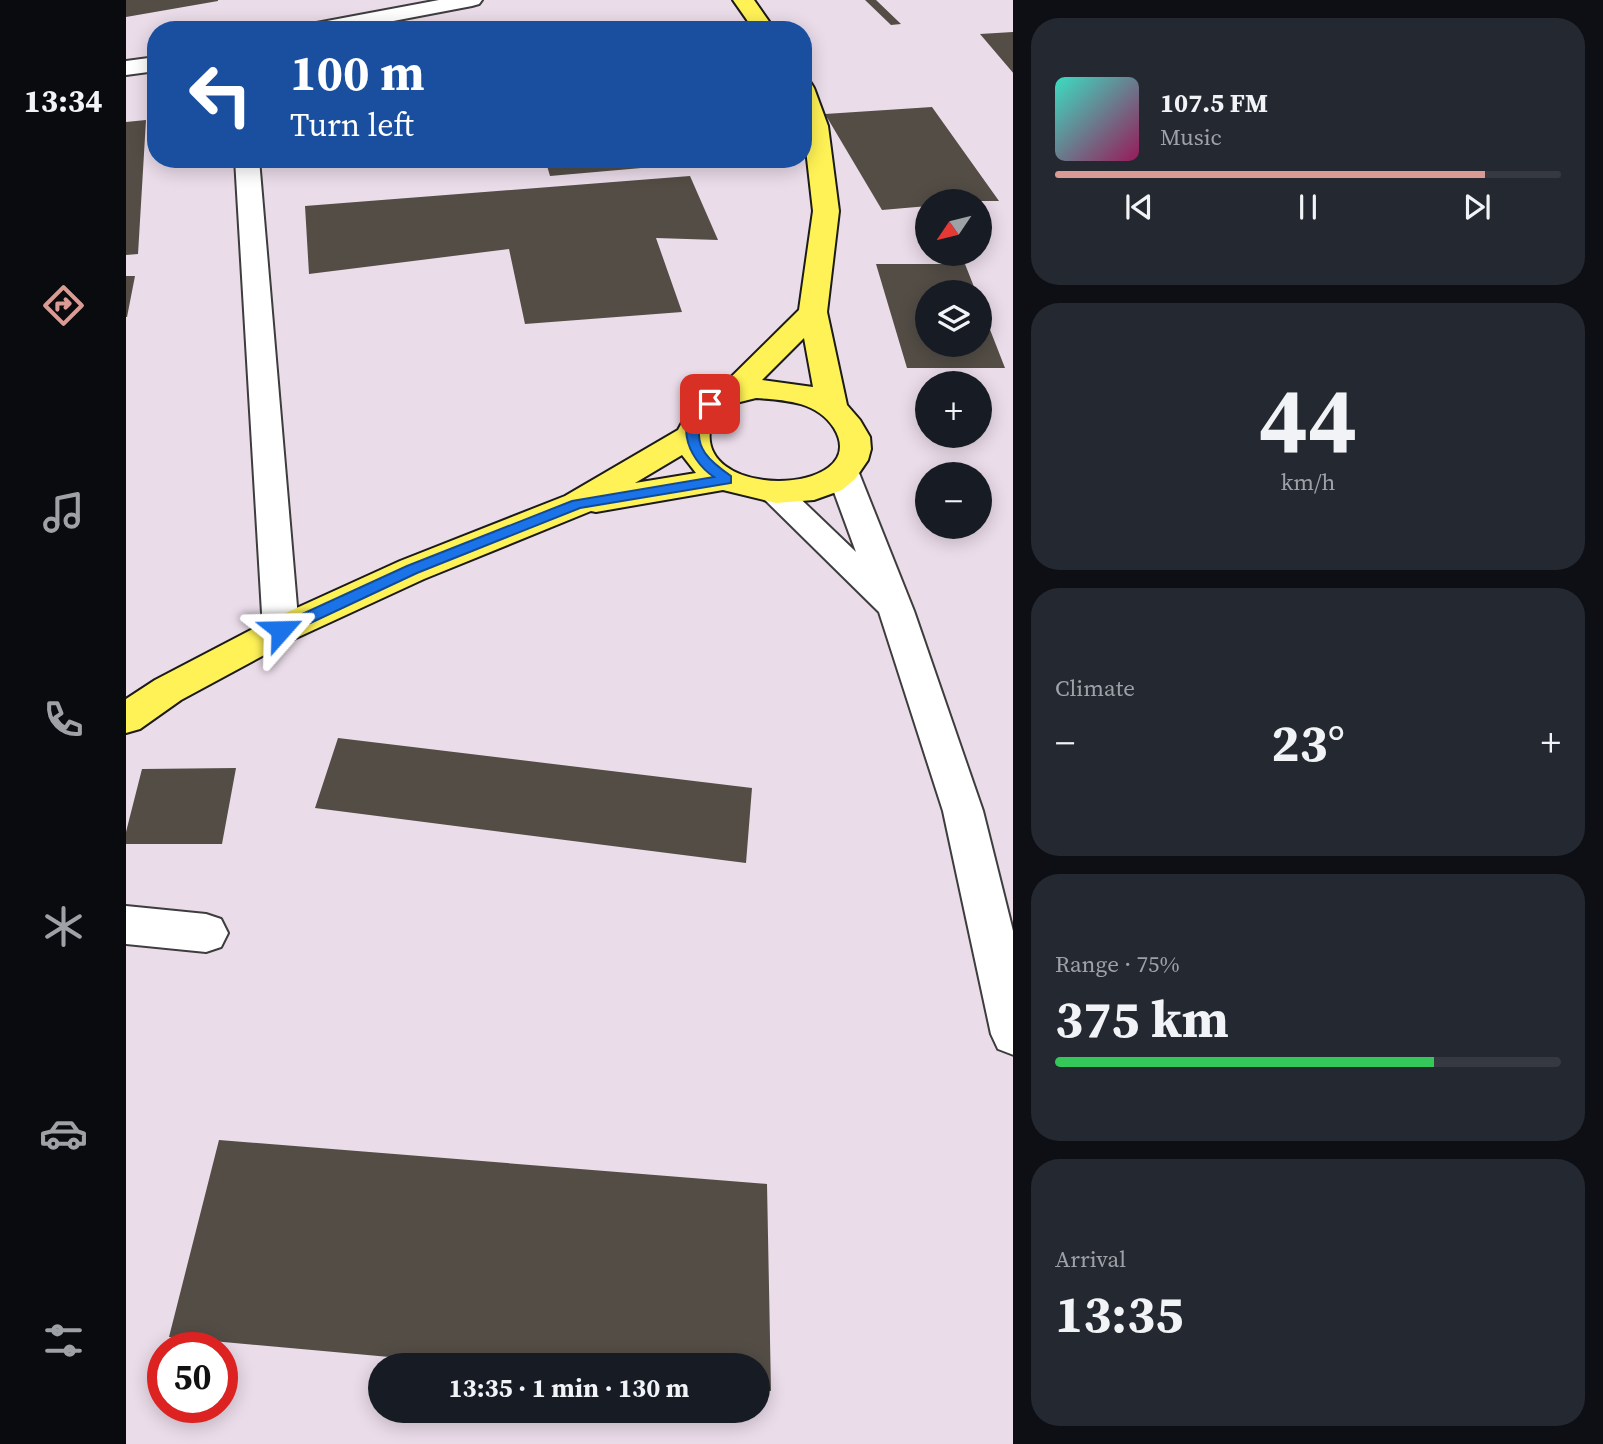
<!DOCTYPE html>
<html lang="en">
<head>
<meta charset="utf-8">
<style>
	body { margin:0; font-family:"Source Serif 4",serif; background:#242831; color:#f1f3f6; height:100vh; display:flex; flex-direction:column; font-size:26px; white-space:nowrap }
	* { box-sizing:border-box; margin:0 }
	p { font-size:23px; color:#9ea1a6 }
	.icon { flex:none; width:38px; height:38px; fill:none; stroke:currentColor; stroke-width:2; stroke-linecap:round; stroke-linejoin:round }
	.map { position:relative; flex:1; overflow:hidden }
	.side { display:flex; flex-direction:column; gap:18px; padding:18px; background:#0d0f14; width:590px }
	.side>* { flex:none }
	.guide { position:absolute; left:21px; top:21px; width:665px; height:147px; border-radius:28px; box-shadow:0 4px 18px #0003; background:#1a4fa0; color:#fff; overflow:hidden }
	.needle { width:46px; rotate:235deg }
	.buttons { position:absolute; left:789px; top:189px; display:grid; gap:14px }
	.buttons a { display:grid; place-items:center; width:77px; height:77px; border-radius:50%; background:#171b24; box-shadow:0 4px 18px #0003; font-size:35px }
	.speed { position:absolute; left:21px; top:1332px; display:flex; gap:14px; font-size:35px; font-weight:700; text-align:center }
	.speed>* { display:grid; place-content:center; width:91px; height:91px; border-radius:50%; background:#171b24; box-shadow:0 4px 18px #0003; line-height:1 }
	.speed .limit { border:10px solid #d22; background:#fff; color:#111 }
	.pin { position:absolute; display:grid; place-items:center; width:60px; height:60px; color:#fff; margin:-30px; border-radius:14px; box-shadow:0 4px 10px #0006 }
	.me { position:absolute; width:77px; margin:-38px; rotate:65deg; stroke-linejoin:round; filter:drop-shadow(0 0 5px #0008) }
	.turn { display:flex; align-items:center; gap:24px; height:147px; padding:0 28px; font-size:32px }
	.turn .icon { width:91px; height:91px; stroke-width:2.5 }
	.turn b { display:block; font-size:49px; line-height:60px }
	.big { font-size:52px; font-weight:700; line-height:1.1 }
	.side .widget { flex:1; display:flex; flex-direction:column; justify-content:center; gap:10px; min-width:0; padding:0 24px; border-radius:28px; background:#242831 }
	.side .dial { align-items:center; gap:0 }
	.dial b { font-size:91px; line-height:1 }
	.song { display:flex; align-items:center; gap:21px }
	.cover { width:84px; height:84px; border-radius:10px; background:linear-gradient(135deg,hsl(170 70% 55%),hsl(330 70% 35%)) }
	.played { height:7px; border-radius:4px; background:linear-gradient(90deg,#da9b94 85%,#363941 85%) }
	.keys { display:flex; justify-content:space-around; direction:ltr }
	.heat { display:flex; justify-content:space-between; align-items:center; font-size:38px; direction:ltr }
	.charge { height:10px; border-radius:5px; background:linear-gradient(90deg,#34c759 75%,#363941 0) }
	.trip { position:absolute; left:242px; top:1353px; width:402px; height:70px; border-radius:35px; background:#171b24; box-shadow:0 4px 18px #0003; font-weight:700; line-height:70px; text-align:center }
	main { display:flex; flex:1; min-height:0 }
	.menu { display:flex; flex-direction:column; width:126px; justify-content:space-around; align-items:center; background:#090b0e; color:#9ea1a6 }
	.menu .icon { width:49px; height:49px }
	.menu .current { color:#da9b94 }
	.menu b { font-size:32px; color:#f1f3f6 }
	.map>svg:first-child { display:block }
	.industrial { fill:#eadce9; fill-rule:evenodd }
	.building { fill:#534d46 }
	.lines { fill:none; stroke-linecap:round; stroke-linejoin:round }
	.minor-casing { stroke:#3d3d3d; stroke-width:4 }
	.major-casing { stroke:#1b1b1b; stroke-width:4 }
	.minor { fill:#fff; fill-rule:evenodd }
	.major { fill:#fff256; fill-rule:evenodd }
	.route { fill:#1a73e8; stroke:#114b97; stroke-width:2 }
</style>
</head>
<body>
<main>
<nav class="menu">
<b>13:34</b>
<svg class="icon current" aria-label="directions" viewBox="0 0 24 24"><path d="M12 3l9 9-9 9-9-9zM9 14v-3h6M13 9l2 2-2 2"/></svg>
<svg class="icon" aria-label="music" viewBox="0 0 24 24"><path d="M9 18V5l10-2v13"/><circle cx="6" cy="18" r="3"/><circle cx="16" cy="16" r="3"/></svg>
<svg class="icon" aria-label="phone" viewBox="0 0 24 24"><path d="M5 4h4l2 5-3 2q2 4 5 5l2-3 5 2v4C11 20 4 13 5 4z"/></svg>
<svg class="icon" aria-label="climate" viewBox="0 0 24 24"><path d="M12 3v18M4 7l16 10M4 17L20 7"/></svg>
<svg class="icon" aria-label="car" viewBox="0 0 24 24"><path d="M5 17H2v-5l4-1 3-4h7l3 4 3 1v5h-3M9 17h6M6 11h13"/><circle cx="7" cy="17" r="2"/><circle cx="17" cy="17" r="2"/></svg>
<svg class="icon" aria-label="filters" viewBox="0 0 24 24"><path d="M4 7h16M4 17h16"/><circle cx="9" cy="7" r="2"/><circle cx="15" cy="17" r="2"/></svg>
</nav>
<div class="map">
<svg width="888" height="1444" viewBox="0 0 888 1444">
	<rect width="100%" height="100%" fill="#fffee6"/>
	<!-- industrial -->
	<path class="industrial" d="M 0,0 L 887,0 L 887,1444 L 0,1444 ZM 30,30 L 677,30 L 677,159 L 30,159 ZM 802,201 L 854,201 L 854,254 L 802,254 ZM 802,292 L 854,292 L 854,345 L 802,345 ZM 802,383 L 854,383 L 854,436 L 802,436 ZM 802,474 L 854,474 L 854,527 L 802,527 ZM 37,1348 L 96,1348 L 96,1407 L 37,1407 ZM 254,1365 L 632,1365 L 632,1410 L 254,1410 Z"/>
	<!-- building -->
	<path class="building" d="M 0,0 L 92,0 L 92,1 L 0,17 Z
		M 739,0 L 750,0 L 775,24 L 765,25 Z
		M 888,32 L 888,74 L 854,34 Z
		M 806,107 L 873,201 L 802,201 L 802,206 L 756,210 L 699,114 Z
		M 20,120 L 12,254 L 0,255 L 0,122 Z
		M 419,159 L 558,159 L 561,164 L 424,176 Z
		M 564,176 L 592,240 L 530,238 L 556,312 L 399,324 L 383,249 L 183,274 L 179,206 Z
		M 750,264 L 839,264 L 850,292 L 802,292 L 802,345 L 854,345 L 854,304 L 879,368 L 781,368 Z
		M 0,276 L 9,276 L 1,317 L 0,317 Z
		M 212,738 L 626,788 L 620,863 L 189,808 Z
		M 110,768 L 96,844 L 0,844 L 0,832 L 16,769 Z
		M 93,1140 L 641,1184 L 645,1391 L 632,1390 L 632,1365 L 352,1365 L 43,1337 Z"/>
	<g class="lines">
		<defs>
			<path id="minor" d="M 313,0 L 356,0 L 353,4 L 346,6 L 220,30 L 175,30 L 177,25 L 185,24 Z
				M 30,57 L 30,71 L 0,75 L 0,61 Z
				M 109,159 L 133,159 L 173,630 L 168,639 L 155,643 L 142,639 L 137,630 Z
				M 717,462 L 728,466 L 733,473 L 788,611 L 857,811 L 888,935 L 888,1055 L 872,1049 L 865,1034 L 817,811 L 753,612 L 631,492 L 635,484 L 647,481 L 659,484 L 730,552 L 701,473 L 706,466 Z
				M 0,906 L 80,914 L 95,919 L 102,933 L 95,947 L 80,952 L 0,944 Z"/>
			<path id="major" d="M 607,0 L 628,0 L 649,30 L 628,30 Z
				M 677,81 L 685,83 L 688,88 L 702,126 L 713,211 L 701,312 L 721,405 L 734,420 L 744,437 L 745,449 L 742,460 L 729,479 L 716,490 L 688,500 L 650,503 L 597,490 L 470,512 L 465,511 L 298,579 L 168,639 L 55,700 L 14,729 L 0,733 L 0,699 L 29,680 L 142,621 L 274,561 L 439,496 L 552,430 L 566,404 L 579,394 L 594,388 L 673,310 L 687,211 L 677,123 ZM 678,338 L 687,387 L 636,380 ZM 630,398 C 658,400 691,401 708,428 C 750,497 556,503 587,419 L 606,404 ZM 556,455 L 570,473 L 509,483 Z"/>
		</defs>
		<!-- minor casing -->
		<use href="#minor" class="minor-casing"/>
		<!-- major casing -->
		<use href="#major" class="major-casing"/>
		<!-- minor -->
		<use href="#minor" class="minor"/>
		<!-- major -->
		<use href="#major" class="major"/>
	</g>
	<!-- route -->
	<path class="route" d="M 584,400 L 590,404 C 586,410 579,415 576,421 C 565,447 586,463 605,476 L 605,483 L 454,508 L 291,573 L 161,634 L 150,634 L 148,630 L 150,626 L 281,566 L 446,501 L 588,477 C 561,459 544,415 584,400 Z"/>
</svg>
<div class="buttons">
<a><svg class="needle" viewBox="-14 -14 28 28"><path d="M0-13l5 13h-10z" fill="#e53935"/><path d="M0 13l5-13h-10z" fill="#9ea1a6"/></svg></a>
<a><svg class="icon" aria-label="layers" viewBox="0 0 24 24"><path d="M12 4l9 5-9 5-9-5zM3 14l9 5 9-5"/></svg></a>
<a>+</a>
<a>−</a>
</div>
<div class="speed"><div class="limit">50</div></div>
<div class="pin" style="left:584px;top:404px;background:#d93025"><svg class="icon" aria-label="arrive" viewBox="0 0 24 24"><path d="M6 21V4h12l-3 4 3 4H6"/></svg></div>
<svg class="me" style="left:155px;top:630px" viewBox="-20 -20 40 40"><path d="M0-17L14 15 0 8-14 15z" fill="#1a73e8" stroke="#fff" stroke-width="4"/></svg>
<div class="trip">13:35 · 1 min · 130 m</div>
<div class="guide">
<div class="turn"><svg class="icon" aria-label="left" viewBox="0 0 24 24"><path d="M17 20v-9H6M10 6l-5 5 5 5"/></svg><div><b>100 m</b>Turn left</div></div>
</div>
</div>
<section class="side">
<div class="widget">
<div class="song"><i class="cover"></i><div><b>107.5 FM</b><p>Music</p></div></div>
<div class="played"></div>
<div class="keys"><svg class="icon" aria-label="previous" viewBox="0 0 24 24"><path d="M18 5L8 12l10 7zM5 5v14"/></svg><svg class="icon" aria-label="pause" viewBox="0 0 24 24"><path d="M8 5v14M16 5v14"/></svg><svg class="icon" aria-label="next" viewBox="0 0 24 24"><path d="M6 5l10 7-10 7zM19 5v14"/></svg></div>
</div>
<div class="widget dial"><b>44</b><p>km/h</p></div>
<div class="widget"><p>Climate</p>
<div class="heat"><a>−</a><b class="big">23°</b><a>+</a></div>
</div>
<div class="widget"><p>Range · 75%</p><b class="big">375 km</b><div class="charge"></div></div>
<div class="widget"><p>Arrival</p><b class="big">13:35</b></div>
</section>
</main>
</body>
</html>
